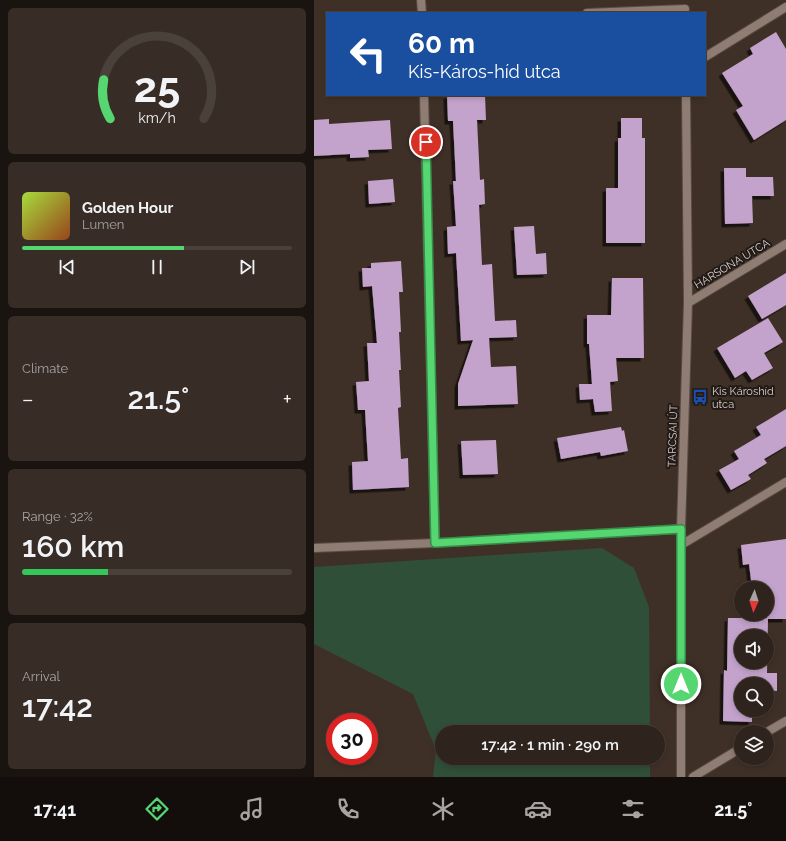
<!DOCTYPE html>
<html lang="en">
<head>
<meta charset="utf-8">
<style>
	body { margin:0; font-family:Raleway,sans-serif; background:#372c26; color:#f1f3f6; height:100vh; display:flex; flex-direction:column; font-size:15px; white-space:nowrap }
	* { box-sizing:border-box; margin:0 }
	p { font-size:13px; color:#a7a4a4 }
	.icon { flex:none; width:22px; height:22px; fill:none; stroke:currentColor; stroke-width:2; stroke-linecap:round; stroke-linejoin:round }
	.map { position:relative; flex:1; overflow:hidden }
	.side { display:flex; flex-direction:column; gap:8px; padding:8px; background:#1a1410; width:314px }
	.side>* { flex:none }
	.guide { position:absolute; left:12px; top:12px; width:380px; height:84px; border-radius:0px; box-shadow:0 2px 6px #0003,0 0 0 1px #4a413b; background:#1a4fa0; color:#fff; overflow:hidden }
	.needle { width:26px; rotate:183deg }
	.controls { position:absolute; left:420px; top:581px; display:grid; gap:8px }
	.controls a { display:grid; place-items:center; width:40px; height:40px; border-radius:50%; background:#2f241d; box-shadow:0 2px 6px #0003,0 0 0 1px #4a413b; font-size:20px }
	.speed { position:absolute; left:12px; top:713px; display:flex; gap:8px; font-size:20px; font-weight:700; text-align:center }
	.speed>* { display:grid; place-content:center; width:52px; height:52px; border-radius:50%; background:#2f241d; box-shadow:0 2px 6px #0003,0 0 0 1px #4a413b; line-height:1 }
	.speed .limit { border:6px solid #d22; background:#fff; color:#111 }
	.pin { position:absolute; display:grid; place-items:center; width:34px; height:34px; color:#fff; margin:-17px; border:2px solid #fff; border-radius:50%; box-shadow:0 1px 4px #0007 }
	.me { position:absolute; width:44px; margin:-22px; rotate:0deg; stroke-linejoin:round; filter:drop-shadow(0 0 3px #0008) }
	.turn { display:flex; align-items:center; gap:14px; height:84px; padding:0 16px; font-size:18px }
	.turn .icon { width:52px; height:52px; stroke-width:2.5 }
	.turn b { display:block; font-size:28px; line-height:34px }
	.big { font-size:30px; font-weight:600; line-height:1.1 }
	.side .widget { flex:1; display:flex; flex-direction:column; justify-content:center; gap:6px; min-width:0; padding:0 14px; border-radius:6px; background:#372c26 }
	.side .dial { align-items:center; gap:0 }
	.dial svg { height:104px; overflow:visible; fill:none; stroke:#4a413b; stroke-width:7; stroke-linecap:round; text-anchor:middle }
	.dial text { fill:#f1f3f6; stroke:none }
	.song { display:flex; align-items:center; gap:12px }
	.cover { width:48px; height:48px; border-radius:6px; background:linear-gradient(135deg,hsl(80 70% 55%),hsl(20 70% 35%)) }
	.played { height:4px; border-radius:2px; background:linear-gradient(90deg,#55d671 60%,#4a413b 60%) }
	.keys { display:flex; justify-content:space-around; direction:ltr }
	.heat { display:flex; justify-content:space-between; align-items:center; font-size:22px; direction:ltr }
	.charge { height:6px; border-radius:3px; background:linear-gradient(90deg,#34c759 32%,#4a413b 0) }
	.trip { position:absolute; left:121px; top:725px; width:230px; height:40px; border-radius:20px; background:#2f241d; box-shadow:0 2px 6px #0003,0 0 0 1px #4a413b; font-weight:600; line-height:40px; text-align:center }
	.menu { display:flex; height:64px; justify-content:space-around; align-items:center; background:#130e0c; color:#a7a4a4 }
	.menu .icon { width:28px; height:28px }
	.menu .selected { color:#55d671 }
	.menu b { font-size:18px; color:#f1f3f6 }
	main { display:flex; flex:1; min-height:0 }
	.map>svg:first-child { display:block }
	.green { fill:#2f4f39 }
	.building { fill:#c3a2cb; fill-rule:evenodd; filter:url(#shadow) }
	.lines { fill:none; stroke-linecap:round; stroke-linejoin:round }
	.minor-casing { stroke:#594c45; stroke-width:10 }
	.minor { stroke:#8f7d73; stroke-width:8 }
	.route-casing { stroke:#378b49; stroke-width:10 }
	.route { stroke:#55d671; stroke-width:7 }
	.labels { text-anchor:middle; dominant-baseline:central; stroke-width:4; stroke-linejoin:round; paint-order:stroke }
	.street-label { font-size:11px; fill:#dcd1cc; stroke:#211a16 }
	.poi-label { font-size:11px; fill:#dcd1cc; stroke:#211a16; text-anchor:start }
</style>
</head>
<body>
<main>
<section class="side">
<div class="widget dial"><svg viewBox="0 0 100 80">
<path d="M14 69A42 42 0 1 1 86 69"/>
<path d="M14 69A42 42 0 0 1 9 39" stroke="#55d671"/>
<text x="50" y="56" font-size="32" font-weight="700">25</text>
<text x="50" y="72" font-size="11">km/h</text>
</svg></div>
<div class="widget">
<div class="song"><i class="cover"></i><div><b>Golden Hour</b><p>Lumen</p></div></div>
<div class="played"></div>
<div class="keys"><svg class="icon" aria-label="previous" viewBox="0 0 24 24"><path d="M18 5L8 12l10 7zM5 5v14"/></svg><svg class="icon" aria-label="pause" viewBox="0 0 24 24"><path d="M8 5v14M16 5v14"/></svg><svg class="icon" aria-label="next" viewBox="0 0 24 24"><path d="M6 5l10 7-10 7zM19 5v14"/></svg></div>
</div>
<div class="widget"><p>Climate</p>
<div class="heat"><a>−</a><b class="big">21.5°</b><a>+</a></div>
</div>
<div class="widget"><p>Range · 32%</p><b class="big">160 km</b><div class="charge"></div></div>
<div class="widget"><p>Arrival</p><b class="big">17:42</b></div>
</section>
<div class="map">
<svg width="472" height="777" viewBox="0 0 472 777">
	<defs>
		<filter id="shadow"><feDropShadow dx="-3.5" dy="3.5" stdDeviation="0" flood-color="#0009"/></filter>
	</defs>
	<rect width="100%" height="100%" fill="#3f3027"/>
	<!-- green -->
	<path class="green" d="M 288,548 L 320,568 L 335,607 L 336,732 L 128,732 L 128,758 L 336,758 L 336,777 L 119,777 L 122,750 L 99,694 L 0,644 L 0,567 Z"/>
	<!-- building -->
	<path class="building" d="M 462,32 L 472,49 L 472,120 L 440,140 L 422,110 L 429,106 L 408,73 L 439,54 L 436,48 Z
		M 133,95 L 171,95 L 172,120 L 163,120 L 166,180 L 170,179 L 171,204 L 165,205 L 168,265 L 178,264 L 181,321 L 202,320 L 203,337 L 175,338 L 177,367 L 202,366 L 204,404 L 144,406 L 144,384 L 159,340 L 147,341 L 142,253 L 134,254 L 133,227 L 142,226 L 139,181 L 142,181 L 139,121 L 134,121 Z
		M 307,118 L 328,118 L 328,138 L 331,138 L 331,243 L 292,243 L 292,188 L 304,188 L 304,138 L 307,138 Z
		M 15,119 L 15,124 L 76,120 L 78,149 L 54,150 L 55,157 L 36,158 L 36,154 L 0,156 L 0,120 Z
		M 410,168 L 432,168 L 432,177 L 459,177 L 460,196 L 438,196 L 439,223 L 411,224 Z
		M 79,179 L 81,202 L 55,204 L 54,181 Z
		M 220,226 L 222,254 L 232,253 L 233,274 L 203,275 L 200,227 Z
		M 87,261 L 89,292 L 85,292 L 87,332 L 85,332 L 87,370 L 85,370 L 87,407 L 84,408 L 87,459 L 94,458 L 95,487 L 39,490 L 38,462 L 54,461 L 51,410 L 44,410 L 42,382 L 55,381 L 53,343 L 63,343 L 58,286 L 49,287 L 48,268 L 57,268 L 57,263 Z
		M 472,273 L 472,305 L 448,319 L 434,296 Z
		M 298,278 L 329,278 L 330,358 L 302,358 L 304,381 L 296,382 L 298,411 L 281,412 L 279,399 L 266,400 L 265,384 L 278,384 L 275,344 L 273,344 L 273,315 L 297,315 Z
		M 454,318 L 469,342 L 450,353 L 459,368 L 438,380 L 432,371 L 421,378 L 403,348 Z
		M 472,409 L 472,446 L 450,459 L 453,463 L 434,475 L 437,479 L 417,490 L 405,470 L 425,459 L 420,451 L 447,435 L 442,427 Z
		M 307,427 L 308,431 L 310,430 L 314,451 L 287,456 L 286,452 L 247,459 L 243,438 Z
		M 182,440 L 184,474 L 149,475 L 147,441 Z
		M 472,539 L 472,619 L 454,619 L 453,673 L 463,673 L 463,691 L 453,690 L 453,684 L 427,684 L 427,710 L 438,710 L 438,722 L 409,721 L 410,670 L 413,671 L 414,618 L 453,618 L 453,588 L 438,588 L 435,564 L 429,565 L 427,545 ZM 427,636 L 453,636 L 453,662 L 427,662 Z"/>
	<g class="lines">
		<defs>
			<path id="minor" d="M 107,0 L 108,13
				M 273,13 L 371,9
				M 391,57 L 472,7
				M 110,95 L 121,543
				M 374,303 L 472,244
				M 367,545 L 472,482
				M 0,548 L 121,543 L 367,529
				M 453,732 L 472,721
				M 367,777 L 367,529 L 374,303 L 372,95
				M 379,777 L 427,748"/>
		</defs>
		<!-- minor casing -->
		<use href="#minor" class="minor-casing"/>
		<!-- minor -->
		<use href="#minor" class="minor"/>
	</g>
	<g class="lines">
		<defs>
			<path id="route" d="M 112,142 L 121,543 L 367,529 L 367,684"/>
		</defs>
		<!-- route casing -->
		<use href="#route" class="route-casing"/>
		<!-- route -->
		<use href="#route" class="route"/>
	</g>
	<!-- icons -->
	<defs>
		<symbol id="bus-bare" viewBox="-9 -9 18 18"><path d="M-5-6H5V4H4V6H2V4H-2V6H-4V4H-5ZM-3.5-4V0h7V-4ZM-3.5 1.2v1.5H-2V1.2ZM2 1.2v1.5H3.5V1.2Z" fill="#1a4fb4" stroke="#211a16" stroke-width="2.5" paint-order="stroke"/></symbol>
	</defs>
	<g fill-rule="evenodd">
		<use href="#bus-bare" x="375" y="386" width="22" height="22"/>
	</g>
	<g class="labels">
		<!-- street labels -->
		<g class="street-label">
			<text transform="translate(418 264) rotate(-31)">HARSONA UTCA</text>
			<text transform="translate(359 436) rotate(-88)">TARCSAI ÚT</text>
		</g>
		<!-- poi labels -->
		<g class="poi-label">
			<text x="398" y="391">Kis Károshíd<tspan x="398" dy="13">utca</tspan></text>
		</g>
	</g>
</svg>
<div class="controls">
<a><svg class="needle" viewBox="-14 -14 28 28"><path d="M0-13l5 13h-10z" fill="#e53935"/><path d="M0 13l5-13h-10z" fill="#a7a4a4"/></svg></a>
<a><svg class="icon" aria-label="sound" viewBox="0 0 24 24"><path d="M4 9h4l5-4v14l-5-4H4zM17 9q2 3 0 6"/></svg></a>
<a><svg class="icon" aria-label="search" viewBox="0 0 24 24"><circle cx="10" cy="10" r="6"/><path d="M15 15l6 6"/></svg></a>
<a><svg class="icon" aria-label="layers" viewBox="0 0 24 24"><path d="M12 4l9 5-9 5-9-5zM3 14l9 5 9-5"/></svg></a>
</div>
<div class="speed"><div class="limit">30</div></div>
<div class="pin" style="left:112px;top:142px;background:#d93025"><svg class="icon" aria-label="arrive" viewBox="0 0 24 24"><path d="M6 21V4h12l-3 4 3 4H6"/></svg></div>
<svg class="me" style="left:367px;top:684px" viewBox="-20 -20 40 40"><circle r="17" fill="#55d671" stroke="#fff" stroke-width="3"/><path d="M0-11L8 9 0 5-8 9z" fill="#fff"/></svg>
<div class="trip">17:42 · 1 min · 290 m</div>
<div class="guide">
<div class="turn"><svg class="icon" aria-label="left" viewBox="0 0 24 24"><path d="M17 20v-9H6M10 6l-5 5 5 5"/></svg><div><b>60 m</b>Kis-Káros-híd utca</div></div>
</div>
</div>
</main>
<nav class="menu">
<b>17:41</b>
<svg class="icon selected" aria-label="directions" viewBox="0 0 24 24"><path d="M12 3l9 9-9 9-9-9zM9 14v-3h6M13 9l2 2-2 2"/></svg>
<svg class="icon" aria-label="music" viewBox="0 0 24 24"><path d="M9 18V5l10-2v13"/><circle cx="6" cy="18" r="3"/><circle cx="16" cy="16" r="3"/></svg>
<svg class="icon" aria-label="phone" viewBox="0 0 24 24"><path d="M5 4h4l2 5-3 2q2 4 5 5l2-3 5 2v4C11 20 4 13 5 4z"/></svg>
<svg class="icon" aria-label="climate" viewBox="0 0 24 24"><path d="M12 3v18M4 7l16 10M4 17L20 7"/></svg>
<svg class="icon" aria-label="car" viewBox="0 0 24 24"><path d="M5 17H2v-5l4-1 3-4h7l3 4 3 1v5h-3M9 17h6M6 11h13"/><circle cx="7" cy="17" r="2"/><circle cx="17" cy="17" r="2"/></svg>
<svg class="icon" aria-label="filters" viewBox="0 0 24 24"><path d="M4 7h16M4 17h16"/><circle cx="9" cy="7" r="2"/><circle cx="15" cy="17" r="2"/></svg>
<b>21.5°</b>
</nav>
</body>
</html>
